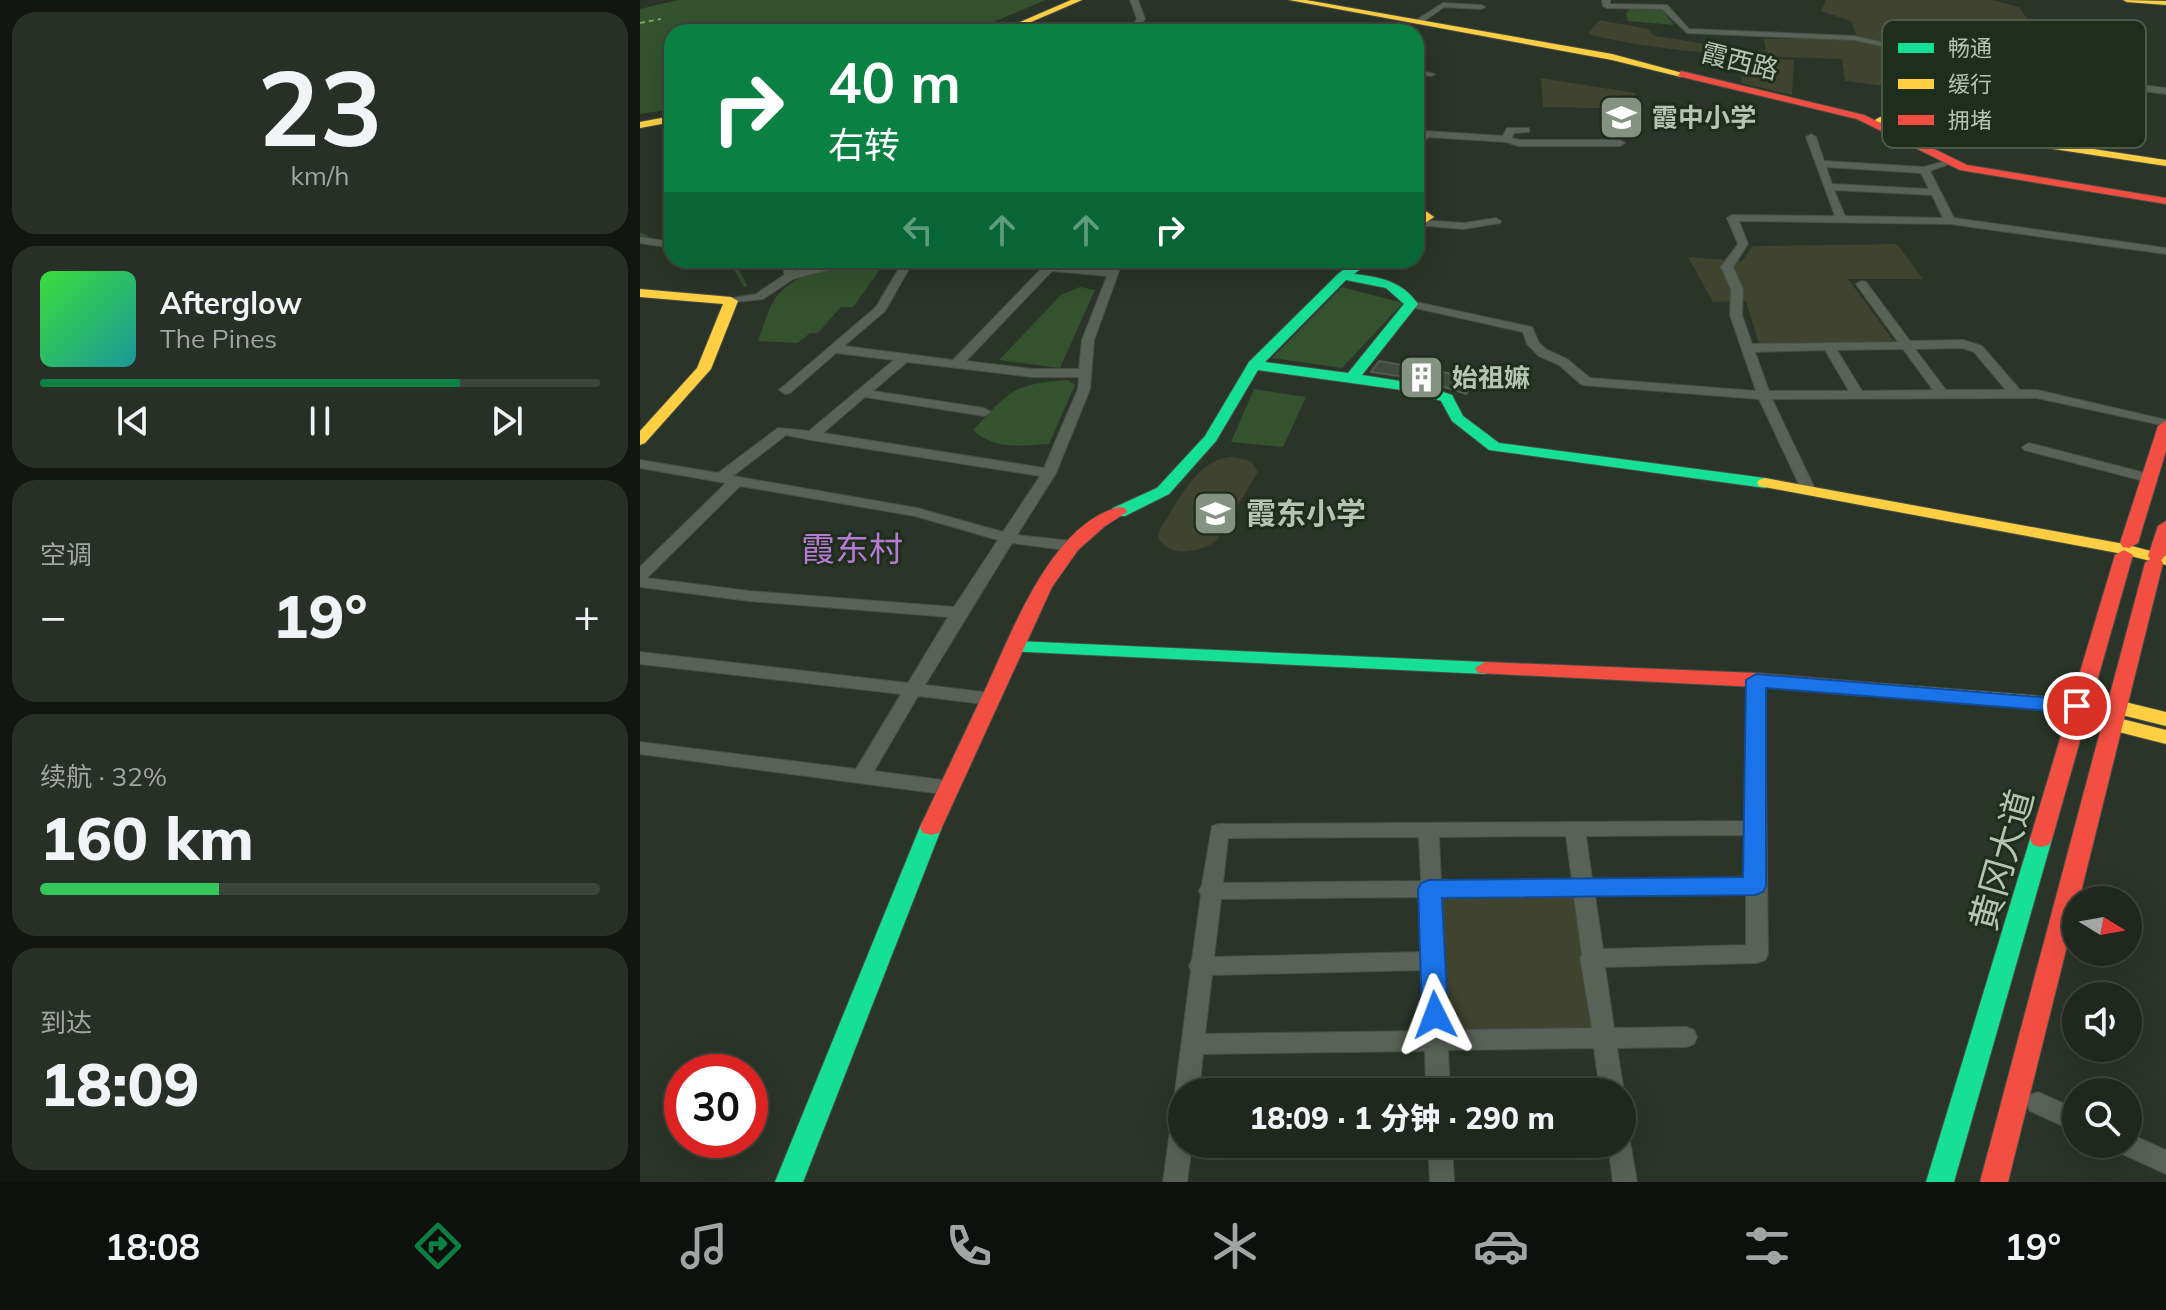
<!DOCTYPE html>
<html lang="zh">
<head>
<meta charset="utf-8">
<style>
	body { margin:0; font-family:Mulish,"Noto Sans SC",sans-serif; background:#282f27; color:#f1f3f6; height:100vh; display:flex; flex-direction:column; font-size:30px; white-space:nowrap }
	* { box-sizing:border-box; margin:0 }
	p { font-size:26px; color:#a2a5a4 }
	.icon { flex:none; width:44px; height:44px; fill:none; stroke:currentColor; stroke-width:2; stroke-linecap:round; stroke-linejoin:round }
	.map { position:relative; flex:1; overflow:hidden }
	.side { display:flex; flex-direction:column; gap:12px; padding:12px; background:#121510; width:640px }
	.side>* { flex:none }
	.guide { position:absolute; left:24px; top:24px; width:760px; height:244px; border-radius:24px; box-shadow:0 8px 32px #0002,0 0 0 2px #3d443c; background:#0b8043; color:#fff; overflow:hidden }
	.needle { width:52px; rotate:101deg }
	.tools { position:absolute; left:1422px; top:886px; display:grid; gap:16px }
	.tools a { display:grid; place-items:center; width:80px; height:80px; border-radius:50%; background:#20271e; box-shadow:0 8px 32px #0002,0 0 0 2px #3d443c; font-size:40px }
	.speed { position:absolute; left:24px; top:1054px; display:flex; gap:16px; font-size:40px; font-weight:700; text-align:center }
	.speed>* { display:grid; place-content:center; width:104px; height:104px; border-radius:50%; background:#20271e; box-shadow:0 8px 32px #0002,0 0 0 2px #3d443c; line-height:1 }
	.speed .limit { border:12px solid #d22; background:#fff; color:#111 }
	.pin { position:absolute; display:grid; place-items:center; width:68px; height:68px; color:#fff; margin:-34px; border:4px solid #fff; border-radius:50%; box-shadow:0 2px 8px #0007 }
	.me { position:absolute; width:88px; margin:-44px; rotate:357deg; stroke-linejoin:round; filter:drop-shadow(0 0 6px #0008) }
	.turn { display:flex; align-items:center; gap:28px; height:168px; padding:0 32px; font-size:36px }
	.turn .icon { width:104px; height:104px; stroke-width:2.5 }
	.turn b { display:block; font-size:56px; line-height:68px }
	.lanes { display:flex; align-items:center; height:76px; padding:0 32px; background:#0003; justify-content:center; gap:40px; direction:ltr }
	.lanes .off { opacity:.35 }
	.big { font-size:60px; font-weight:800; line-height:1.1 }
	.side .card { flex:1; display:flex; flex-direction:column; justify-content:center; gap:12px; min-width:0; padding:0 28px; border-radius:24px; background:#282f27 }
	.side .dial { align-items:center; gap:0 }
	.dial b { font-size:104px; line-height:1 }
	.song { display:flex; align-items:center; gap:24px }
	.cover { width:96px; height:96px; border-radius:12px; background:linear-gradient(135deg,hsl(120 70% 55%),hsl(180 70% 35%)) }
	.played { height:8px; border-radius:4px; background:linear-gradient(90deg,#0b8043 75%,#3d443c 75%) }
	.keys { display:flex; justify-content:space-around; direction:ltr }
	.heat { display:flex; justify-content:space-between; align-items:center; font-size:44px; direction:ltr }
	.charge { height:12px; border-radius:6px; background:linear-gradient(90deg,#34c759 32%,#3d443c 0) }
	.trip { position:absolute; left:528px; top:1078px; width:468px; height:80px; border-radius:40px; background:#20271e; box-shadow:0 8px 32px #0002,0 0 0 2px #3d443c; font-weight:800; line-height:80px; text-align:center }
	.tab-bar { display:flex; height:128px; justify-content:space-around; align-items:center; background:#0d100c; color:#a2a5a4 }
	.tab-bar .icon { width:56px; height:56px }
	.tab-bar .on { color:#0b8043 }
	.tab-bar b { font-size:36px; color:#f1f3f6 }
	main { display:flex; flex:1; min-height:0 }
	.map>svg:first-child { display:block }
	.green { fill:#40432e }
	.water { fill:#34522e }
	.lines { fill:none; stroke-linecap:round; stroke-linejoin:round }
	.stream { stroke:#34522e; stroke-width:4 }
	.ferry { stroke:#77a36b; stroke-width:2; stroke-dasharray:5 4; stroke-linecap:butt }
	.building { fill:#414a3f; stroke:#515b4f; stroke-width:2 }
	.street-casing { stroke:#474f46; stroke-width:2 }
	.fast-casing { stroke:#474f46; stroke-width:2 }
	.slow-casing { stroke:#474f46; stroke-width:2 }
	.jam-casing { stroke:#474f46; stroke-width:2 }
	.street { fill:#596257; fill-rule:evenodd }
	.fast { fill:#16e098; fill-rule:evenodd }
	.slow { fill:#ffcf43; fill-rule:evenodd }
	.jam { fill:#f24e42; fill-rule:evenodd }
	.route { fill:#1a73e8; stroke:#114b97; stroke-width:2 }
	.labels { text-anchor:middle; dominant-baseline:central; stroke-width:6; stroke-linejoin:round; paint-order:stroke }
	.far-street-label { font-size:26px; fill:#b4c5b1; stroke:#1f2e1b }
	.far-poi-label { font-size:26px; font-weight:bold; fill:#b4c5b1; stroke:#1f2e1b; text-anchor:start }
	.poi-label { font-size:30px; font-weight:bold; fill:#b4c5b1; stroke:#1f2e1b; text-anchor:start }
	.quarter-label { font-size:34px; fill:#b67ad6; stroke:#1f2e1b }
	.near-street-label { font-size:36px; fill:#b4c5b1; stroke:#1f2e1b }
	.key { fill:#1f2e1b; stroke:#4c5b48; stroke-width:2 }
	.key-label { font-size:22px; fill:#b4c5b1 }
</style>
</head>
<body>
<main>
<section class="side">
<div class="card dial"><b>23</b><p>km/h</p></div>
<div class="card">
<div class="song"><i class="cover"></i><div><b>Afterglow</b><p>The Pines</p></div></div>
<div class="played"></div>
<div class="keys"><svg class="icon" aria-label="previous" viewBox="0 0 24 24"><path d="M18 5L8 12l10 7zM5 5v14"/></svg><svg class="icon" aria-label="pause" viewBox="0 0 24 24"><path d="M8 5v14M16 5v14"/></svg><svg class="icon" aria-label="next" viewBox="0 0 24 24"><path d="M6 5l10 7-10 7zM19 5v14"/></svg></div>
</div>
<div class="card"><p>空调</p>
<div class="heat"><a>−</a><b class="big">19°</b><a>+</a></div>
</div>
<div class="card"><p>续航 · 32%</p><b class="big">160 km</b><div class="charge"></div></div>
<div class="card"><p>到达</p><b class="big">18:09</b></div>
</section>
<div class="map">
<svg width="1526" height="1182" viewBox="0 0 1526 1182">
	<rect width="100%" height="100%" fill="#2a3428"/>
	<!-- green -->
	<path class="green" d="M 1186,0 L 1352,0 L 1379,7 L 1391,24 L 1365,26 L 1330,48 L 1331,97 L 1205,81 L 1202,59 C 1117,56 1031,55 948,34 L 959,20 L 1008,29 L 1014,36 C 1052,40 1087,52 1126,50 L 1124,39 L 1195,38 L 1216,34 L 1211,21 L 1181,11 Z
		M 1104,57 L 1154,60 L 1152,95 L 1101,83 Z
		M 901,78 L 995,93 L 996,109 L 903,107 Z
		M 1257,244 L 1283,279 L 1208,279 L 1254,341 L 1119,344 L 1106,301 L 1073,302 L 1048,257 L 1102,261 L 1113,246 Z
		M 592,457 L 611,461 L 618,472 L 577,540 C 560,553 528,559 518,537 L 520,529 C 538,502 556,459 592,457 Z
		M 942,887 L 963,1038 L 796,1042 L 789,889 Z"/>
	<!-- water -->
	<path class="water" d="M 38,0 L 406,0 L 329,32 L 32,32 L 32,109 L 0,114 L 0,9 Z
		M 990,8 L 1021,9 L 1034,25 L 988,21 L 986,13 Z
		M 163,260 L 247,260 L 213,307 L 201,307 L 178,333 L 170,333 L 158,343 L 118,341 C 132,303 130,294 167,273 Z
		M 440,287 L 455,290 L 420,368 L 359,360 L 421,295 Z
		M 702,287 L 763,303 L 702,368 L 632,358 Z
		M 428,380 L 435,385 L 409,444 C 382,446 354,450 333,430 C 370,391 372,384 428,380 Z
		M 614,389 L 666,397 L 643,447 L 591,442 Z"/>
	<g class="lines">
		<!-- stream -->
		<path class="stream" d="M 0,235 L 6,237
			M 92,262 L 105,285"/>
		<!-- ferry -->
		<path class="ferry" d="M 0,23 L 21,19"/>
	</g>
	<!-- building -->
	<path class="building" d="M 739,361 L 836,378 L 826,394 L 780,379 L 731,372 Z"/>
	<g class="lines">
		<defs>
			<path id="street" d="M 490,0 L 498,0 L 505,19 L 495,32 L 487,32 L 497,19 Z
				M 962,0 L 970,0 L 970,4 L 1027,5 L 1049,29 L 1214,36 L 1353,67 L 1526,88 L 1526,94 L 1353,71 L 1214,40 L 1047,33 L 1022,9 L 967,8 L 963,6 Z
				M 803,3 L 841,5 L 845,7 L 841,9 L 804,7 L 780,24 L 773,22 Z
				M 776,70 L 795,74 L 791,76 L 776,74 Z
				M 867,128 L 889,128 L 889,132 L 874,133 L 872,138 L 880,140 L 980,140 L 985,143 L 980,146 L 879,146 L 866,142 L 788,137 L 782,144 L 776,144 L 776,140 L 785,131 L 863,136 Z
				M 1171,134 L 1176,137 L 1184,161 L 1284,167 L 1309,160 L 1309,164 L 1290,171 L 1314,218 L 1526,248 L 1526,254 L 1310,224 L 1099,221 L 1108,244 L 1093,267 L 1103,289 L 1102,315 L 1112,344 L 1258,342 L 1216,284 L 1222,281 L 1226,282 L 1270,341 L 1323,340 L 1342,346 L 1380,390 L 1397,390 L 1522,419 L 1526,420 L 1526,426 L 1397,398 L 1132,399 L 1176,491 L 1169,495 L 1162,491 L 1119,399 L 942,385 L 919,365 L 899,356 L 887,344 L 883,332 L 771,307 L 765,304 L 771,301 L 892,327 L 899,343 L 907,350 L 927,359 L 950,378 L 1116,391 L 1090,315 L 1091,289 L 1081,267 L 1098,244 L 1087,218 L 1092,215 L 1195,216 L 1166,137 ZM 1186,167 L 1281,173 L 1289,189 L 1192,184 ZM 1194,190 L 1292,195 L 1303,218 L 1205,216 ZM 1322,348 L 1334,352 L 1366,390 L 1306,390 L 1275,349 ZM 1263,349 L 1293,390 L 1222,391 L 1197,350 ZM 1185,350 L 1209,391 L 1129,391 L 1115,352 Z
				M 856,218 L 861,221 L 860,223 L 824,229 L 776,225 L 776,221 L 780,220 L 824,223 Z
				M 0,237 L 32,242 L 32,248 L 0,243 Z
				M 111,260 L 132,260 C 128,265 115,265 111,260 Z
				M 140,260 L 151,260 L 156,267 L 155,271 L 206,260 L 226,260 L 153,279 L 123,299 L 87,303 L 87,299 L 116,294 L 144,275 L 144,267 Z
				M 264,260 L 274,260 L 245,311 L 204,346 L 313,360 L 405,265 L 469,269 L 473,260 L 483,260 L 454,340 L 450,389 L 416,473 L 377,535 L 432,541 L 440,546 L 432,551 L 372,543 L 285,685 L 352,693 L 358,695 L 361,699 L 358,703 L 352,705 L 278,696 L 234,771 L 310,781 L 317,783 L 319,788 L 317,793 L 310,795 L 0,754 L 0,742 L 216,769 L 261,694 L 0,664 L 0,652 L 268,683 L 308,617 L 109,601 L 0,587 L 0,567 L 86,483 L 0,468 L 0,460 L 78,473 L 138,428 L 169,431 L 254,360 L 196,353 L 150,393 L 145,394 L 139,390 L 236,307 ZM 412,271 L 467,276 L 442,340 L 439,369 L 392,369 L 326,361 ZM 267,362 L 392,377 L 439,377 L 438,389 L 404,468 L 183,433 L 225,397 L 344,416 L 351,412 L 344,408 L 233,391 ZM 146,435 L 171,440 L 400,476 L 363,532 L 277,508 L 93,476 ZM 100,486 L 275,516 L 358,540 L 314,607 L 109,591 L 7,578 Z
				M 1389,443 L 1509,474 L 1511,477 L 1504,481 L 1384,450 L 1382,447 Z
				M 1116,674 L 1125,680 L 1128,954 L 1125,960 L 1117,963 L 965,967 L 974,1028 L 1046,1027 L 1054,1030 L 1057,1037 L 1054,1044 L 1046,1047 L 977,1048 L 984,1092 L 982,1096 L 982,1092 L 960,1092 L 954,1048 L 808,1050 L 810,1092 L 786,1092 L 785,1051 L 563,1054 L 559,1092 L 542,1092 L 542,1101 L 539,1100 L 535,1092 L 551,970 L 549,966 L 552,960 L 561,895 L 559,891 L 562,885 L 572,826 L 579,824 L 1107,821 L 1107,680 ZM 1107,835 L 1107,878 L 952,879 L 946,836 ZM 926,836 L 932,880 L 801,881 L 799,837 ZM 779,837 L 781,881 L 583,883 L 588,838 ZM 1106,894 L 1106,945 L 963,949 L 955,896 ZM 934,896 L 942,955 L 940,958 L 952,1028 L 807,1030 L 802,897 ZM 781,897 L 782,952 L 574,957 L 581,899 ZM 783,970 L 785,1031 L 565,1034 L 572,975 Z
				M 1398,1092 L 1436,1109 L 1436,1132 L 1390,1111 L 1386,1103 L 1390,1095 Z
				M 542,1120 L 542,1144 L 552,1144 L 547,1182 L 523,1182 L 530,1131 L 533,1123 Z
				M 982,1133 L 989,1136 L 997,1182 L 973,1182 L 968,1144 L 982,1144 Z
				M 1488,1133 L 1526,1150 L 1526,1174 L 1478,1152 L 1475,1144 L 1488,1144 Z
				M 788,1144 L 812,1144 L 814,1182 L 790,1182 Z"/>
			<path id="fast" d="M 718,260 L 732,260 L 714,274 C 740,277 762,281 778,304 L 722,375 L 779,384 L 812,395 L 823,416 L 859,443 L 1125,478 L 1133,483 L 1125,488 L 849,450 L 812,421 L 801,401 L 776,392 L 618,370 L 576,441 L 529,494 L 485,516 L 473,516 L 471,512 L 473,508 L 517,488 L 565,436 L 609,362 L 699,273 ZM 706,280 L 746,288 L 764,304 L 708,373 L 625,362 Z
				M 375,641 L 845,662 L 855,668 L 845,674 L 368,651 L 366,647 Z
				M 291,819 L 299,821 L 302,827 L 163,1182 L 135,1182 L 280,827 L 283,821 Z
				M 1401,831 L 1409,833 L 1412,839 L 1314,1182 L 1286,1182 L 1390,839 L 1393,833 Z"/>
			<path id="slow" d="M 431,0 L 442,0 L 368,32 L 357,32 Z
				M 649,0 L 666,0 L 972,54 L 1046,74 L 1041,77 L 972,60 Z
				M 1483,0 L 1526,1 L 1526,5 L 1487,2 Z
				M 32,116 L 32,122 L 0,128 L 0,122 Z
				M 1240,117 L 1526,160 L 1526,166 L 1236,122 L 1235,120 Z
				M 776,204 L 794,217 L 776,229 L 776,220 L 781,217 L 776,213 Z
				M 0,289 L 91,297 L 98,301 L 71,369 L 5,443 L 0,445 L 0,431 L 57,368 L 83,304 L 0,297 Z
				M 1125,478 L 1484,544 L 1526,555 L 1526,565 L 1483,554 L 1119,486 L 1117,483 L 1119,480 Z
				M 1223,682 L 1437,699 L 1444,701 L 1447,706 L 1444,711 L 1437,713 L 1216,694 L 1213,689 L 1216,684 Z
				M 1485,702 L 1526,712 L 1526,726 L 1478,714 L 1475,709 L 1478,704 Z
				M 1482,719 L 1526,730 L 1526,744 L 1475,731 L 1472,726 L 1475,721 Z"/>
			<path id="jam" d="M 1041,71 L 1224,115 L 1327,165 L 1526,198 L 1526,204 L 1320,170 L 1217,119 L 1038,76 Z
				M 776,139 L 784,142 L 776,149 Z
				M 1526,421 L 1526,451 L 1498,543 L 1489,548 L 1483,547 L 1480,543 L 1518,426 Z
				M 479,507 L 485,508 L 487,512 L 465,526 L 438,550 L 412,587 L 302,827 L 299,833 L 291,835 L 283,833 L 280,827 C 301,783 322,739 343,694 C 371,636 409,525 479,507 Z
				M 1526,521 L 1526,555 L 1521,560 L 1523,563 L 1439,900 L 1436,900 L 1436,910 L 1368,1182 L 1340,1182 L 1505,563 L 1510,559 L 1508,556 L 1518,526 Z
				M 1484,550 L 1493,555 L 1412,839 L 1409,845 L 1401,847 L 1393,845 L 1390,839 L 1475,555 Z
				M 845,662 L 1116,673 L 1223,682 L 1230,684 L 1233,689 L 1230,694 L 1223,696 L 1116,687 L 838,673 L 835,668 Z"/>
		</defs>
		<!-- street casing -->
		<use href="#street" class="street-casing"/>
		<!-- fast casing -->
		<use href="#fast" class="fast-casing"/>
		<!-- slow casing -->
		<use href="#slow" class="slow-casing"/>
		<!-- jam casing -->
		<use href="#jam" class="jam-casing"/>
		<!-- street -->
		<use href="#street" class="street"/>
		<!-- fast -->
		<use href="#fast" class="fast"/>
		<!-- slow -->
		<use href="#slow" class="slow"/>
		<!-- jam -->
		<use href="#jam" class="jam"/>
	</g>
	<!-- route -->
	<path class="route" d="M 1116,674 L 1437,700 L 1447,706 L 1437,713 L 1126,688 L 1126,886 L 1123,892 L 1115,895 L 802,898 L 808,1015 L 804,1023 L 795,1026 L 786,1023 L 782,1015 L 778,889 L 781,883 L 789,880 L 1103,877 L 1106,680 Z"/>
	<!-- icons -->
	<defs>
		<symbol id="school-square" viewBox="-11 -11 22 22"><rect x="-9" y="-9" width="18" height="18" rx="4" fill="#849281" stroke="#1f2e1b"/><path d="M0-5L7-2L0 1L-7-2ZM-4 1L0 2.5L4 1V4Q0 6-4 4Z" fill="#fff"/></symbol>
		<symbol id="building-square" viewBox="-11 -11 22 22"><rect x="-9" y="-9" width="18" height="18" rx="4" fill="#849281" stroke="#1f2e1b"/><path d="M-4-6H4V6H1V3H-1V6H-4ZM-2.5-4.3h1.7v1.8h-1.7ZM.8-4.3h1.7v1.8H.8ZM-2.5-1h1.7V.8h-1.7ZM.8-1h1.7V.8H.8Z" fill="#fff"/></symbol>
	</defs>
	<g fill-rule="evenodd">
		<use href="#school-square" x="956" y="92" width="51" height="51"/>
		<use href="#building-square" x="756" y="352" width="51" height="51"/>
		<use href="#school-square" x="550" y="488" width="51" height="51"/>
	</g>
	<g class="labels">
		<!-- far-street labels -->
		<g class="far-street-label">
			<text transform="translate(1100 61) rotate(14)">霞西路</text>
		</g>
		<!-- far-poi labels -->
		<g class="far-poi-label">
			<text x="1012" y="117">霞中小学</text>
			<text x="812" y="377">始祖嫲</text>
		</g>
		<!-- poi labels -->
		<g class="poi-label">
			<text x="606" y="513">霞东小学</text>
		</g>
		<!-- quarter labels -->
		<g class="quarter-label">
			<text x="212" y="548">霞东村</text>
		</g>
		<!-- near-street labels -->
		<g class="near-street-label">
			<text transform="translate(1361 860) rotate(-74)">黄冈大道</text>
		</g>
	</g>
	<!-- legend -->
	<rect x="1242" y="20" width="264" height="128" rx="12" class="key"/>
	<rect x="1258" y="43" width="36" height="10" fill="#16e098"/>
	<rect x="1258" y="79" width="36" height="10" fill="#ffcf43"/>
	<rect x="1258" y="115" width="36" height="10" fill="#f24e42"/>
	<g class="key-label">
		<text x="1308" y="56">畅通</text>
		<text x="1308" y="92">缓行</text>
		<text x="1308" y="128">拥堵</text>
	</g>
</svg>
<div class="tools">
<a><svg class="needle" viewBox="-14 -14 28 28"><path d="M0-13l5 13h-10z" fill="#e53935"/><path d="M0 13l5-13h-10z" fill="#a2a5a4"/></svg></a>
<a><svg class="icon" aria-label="sound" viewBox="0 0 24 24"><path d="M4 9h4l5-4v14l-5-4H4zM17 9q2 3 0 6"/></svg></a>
<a><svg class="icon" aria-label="search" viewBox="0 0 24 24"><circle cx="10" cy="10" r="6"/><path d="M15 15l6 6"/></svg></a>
</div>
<div class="speed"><div class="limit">30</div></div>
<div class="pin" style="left:1437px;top:706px;background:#d93025"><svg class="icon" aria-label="arrive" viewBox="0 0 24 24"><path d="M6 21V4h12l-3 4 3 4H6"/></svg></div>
<svg class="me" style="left:795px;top:1015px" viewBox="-20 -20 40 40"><path d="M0-17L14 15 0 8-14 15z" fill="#1a73e8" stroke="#fff" stroke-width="4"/></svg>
<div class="trip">18:09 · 1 分钟 · 290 m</div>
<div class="guide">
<div class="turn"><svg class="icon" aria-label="right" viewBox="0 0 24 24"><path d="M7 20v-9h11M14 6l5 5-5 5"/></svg><div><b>40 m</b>右转</div></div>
<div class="lanes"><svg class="icon off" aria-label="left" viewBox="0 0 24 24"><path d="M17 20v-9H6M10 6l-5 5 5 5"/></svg><svg class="icon off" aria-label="ahead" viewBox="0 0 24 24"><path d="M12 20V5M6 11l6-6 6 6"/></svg><svg class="icon off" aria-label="ahead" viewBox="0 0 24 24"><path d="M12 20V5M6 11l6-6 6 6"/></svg><svg class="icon" aria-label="right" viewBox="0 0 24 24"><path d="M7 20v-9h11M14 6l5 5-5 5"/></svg></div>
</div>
</div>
</main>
<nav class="tab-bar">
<b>18:08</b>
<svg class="icon on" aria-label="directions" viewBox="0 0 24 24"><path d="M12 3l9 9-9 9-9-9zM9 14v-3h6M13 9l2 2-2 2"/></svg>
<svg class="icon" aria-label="music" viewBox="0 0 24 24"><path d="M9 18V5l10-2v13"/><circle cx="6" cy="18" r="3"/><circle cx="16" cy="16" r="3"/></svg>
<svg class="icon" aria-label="phone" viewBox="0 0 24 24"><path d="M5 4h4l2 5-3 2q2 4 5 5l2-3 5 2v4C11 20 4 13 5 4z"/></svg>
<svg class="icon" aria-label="climate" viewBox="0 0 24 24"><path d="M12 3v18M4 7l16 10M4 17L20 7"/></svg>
<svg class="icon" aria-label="car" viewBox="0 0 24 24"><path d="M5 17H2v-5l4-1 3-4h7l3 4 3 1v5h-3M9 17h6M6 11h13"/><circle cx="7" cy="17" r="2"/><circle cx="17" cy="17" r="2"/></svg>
<svg class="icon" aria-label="filters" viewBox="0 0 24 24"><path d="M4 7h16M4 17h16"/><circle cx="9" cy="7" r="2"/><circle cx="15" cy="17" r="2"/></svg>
<b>19°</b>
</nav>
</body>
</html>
